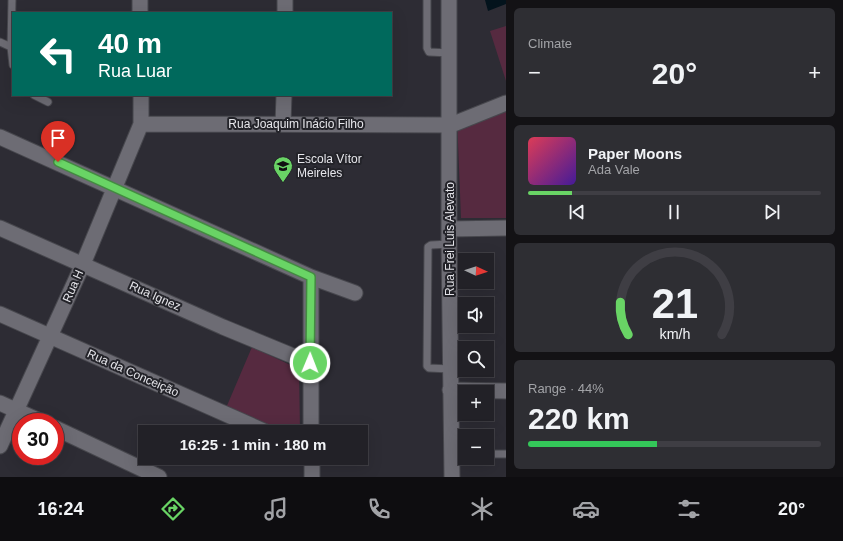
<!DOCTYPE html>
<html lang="en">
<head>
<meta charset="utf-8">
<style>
	body { margin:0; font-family:Helvetica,sans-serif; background:#2e2e33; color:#f1f3f6; height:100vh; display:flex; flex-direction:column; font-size:15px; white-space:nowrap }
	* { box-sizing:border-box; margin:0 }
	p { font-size:13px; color:#a2a3a7 }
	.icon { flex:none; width:22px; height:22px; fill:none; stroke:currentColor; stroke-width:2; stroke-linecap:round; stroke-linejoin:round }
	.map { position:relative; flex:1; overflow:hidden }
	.details { display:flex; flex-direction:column; gap:8px; padding:8px; background:#131215; width:337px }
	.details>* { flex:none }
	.hud { position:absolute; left:12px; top:12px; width:380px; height:84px; border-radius:0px; box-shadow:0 4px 16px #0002,0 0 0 1px #3f3e44; background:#00695c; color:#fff; overflow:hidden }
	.needle { width:26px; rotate:93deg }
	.controls { position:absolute; left:458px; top:253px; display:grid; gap:8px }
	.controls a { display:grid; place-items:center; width:36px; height:36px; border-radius:0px; background:#222127; box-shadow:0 4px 16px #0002,0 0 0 1px #3f3e44; font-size:20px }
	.speed { position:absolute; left:12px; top:413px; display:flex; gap:8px; font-size:20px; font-weight:700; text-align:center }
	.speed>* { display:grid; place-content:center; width:52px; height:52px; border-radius:50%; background:#222127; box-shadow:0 4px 16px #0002,0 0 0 1px #3f3e44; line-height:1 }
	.speed .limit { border:6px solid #d22; background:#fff; color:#111 }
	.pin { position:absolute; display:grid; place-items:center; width:34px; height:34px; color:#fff; margin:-41px -17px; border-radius:50% 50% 50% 0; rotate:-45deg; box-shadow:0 0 4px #0007 }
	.pin .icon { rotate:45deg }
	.me { position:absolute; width:44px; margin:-22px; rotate:1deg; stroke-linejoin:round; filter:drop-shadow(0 0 3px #0008) }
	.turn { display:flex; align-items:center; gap:14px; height:84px; padding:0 20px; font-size:18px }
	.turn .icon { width:52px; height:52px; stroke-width:2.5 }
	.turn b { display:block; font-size:28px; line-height:34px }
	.big { font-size:30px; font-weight:600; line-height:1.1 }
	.details .widget { flex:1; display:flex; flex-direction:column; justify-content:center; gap:6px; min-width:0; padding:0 14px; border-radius:6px; background:#2e2e33 }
	.details .dial { align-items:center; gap:0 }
	.dial svg { height:104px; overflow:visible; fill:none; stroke:#3f3e44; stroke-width:7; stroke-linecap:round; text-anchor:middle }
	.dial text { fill:#f1f3f6; stroke:none }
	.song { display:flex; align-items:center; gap:12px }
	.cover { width:48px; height:48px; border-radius:6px; background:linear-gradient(135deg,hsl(350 70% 55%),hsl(260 70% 35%)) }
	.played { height:4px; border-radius:2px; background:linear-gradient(90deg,#69d465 15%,#3f3e44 15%) }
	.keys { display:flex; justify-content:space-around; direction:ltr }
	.heat { display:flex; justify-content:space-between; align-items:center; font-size:22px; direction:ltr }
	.charge { height:6px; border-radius:3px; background:linear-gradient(90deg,#34c759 44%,#3f3e44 0) }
	.trip { position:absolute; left:138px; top:425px; width:230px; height:40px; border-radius:0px; background:#222127; box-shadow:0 4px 16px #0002,0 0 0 1px #3f3e44; font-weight:600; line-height:40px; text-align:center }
	.dock { display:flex; height:64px; justify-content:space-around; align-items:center; background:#0e0d10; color:#a2a3a7 }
	.dock .icon { width:28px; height:28px }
	.dock .selected { color:#69d465 }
	.dock b { font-size:18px; color:#f1f3f6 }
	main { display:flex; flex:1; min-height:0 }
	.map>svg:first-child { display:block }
	.green { fill:#562a40 }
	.water { fill:#03131c }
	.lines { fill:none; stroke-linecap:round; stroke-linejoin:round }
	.service-casing { stroke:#47474d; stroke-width:9 }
	.minor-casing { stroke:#47474d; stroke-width:17 }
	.service { stroke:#6d6c74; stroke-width:7 }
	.minor { stroke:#6d6c74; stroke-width:15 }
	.route-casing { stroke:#448a42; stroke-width:10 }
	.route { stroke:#69d465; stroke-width:7 }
	.labels { text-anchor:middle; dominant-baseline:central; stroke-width:4; stroke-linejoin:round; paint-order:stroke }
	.street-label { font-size:12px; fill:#e6e6eb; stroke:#232329 }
	.poi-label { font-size:12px; fill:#e6e6eb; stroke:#232329; text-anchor:start }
</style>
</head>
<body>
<main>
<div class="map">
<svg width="506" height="477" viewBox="0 0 506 477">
	<rect width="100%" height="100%" fill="#2d2c34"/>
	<!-- green -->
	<path class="green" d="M 506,26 L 506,81 L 490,31 Z
		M 506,100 L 506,218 L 461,218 L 457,118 Z
		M 252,347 L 299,369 L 300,432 L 281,432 L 226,408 Z"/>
	<!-- water -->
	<path class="water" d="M 485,0 L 506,0 L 506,4 L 488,11 Z"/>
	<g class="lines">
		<defs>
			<path id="service" d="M 12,0 L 11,47 L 13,65
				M 427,0 L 427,48 L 429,52 L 450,53
				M 0,42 L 11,47
				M 34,95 L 48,102
				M 449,244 L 431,245 L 428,247 L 427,366 L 429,368 L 450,369
				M 487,454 L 506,454"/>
			<path id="minor" d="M 140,0 L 140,13
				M 449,0 L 449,244 L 452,477
				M 285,13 L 285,0
				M 141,124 L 451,125 L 506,103
				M 283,124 L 284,95
				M 0,137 L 311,277 L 355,293
				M 0,228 L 223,327 L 310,363
				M 449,229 L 506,228
				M 311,277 L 311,432
				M 0,314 L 266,432
				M 450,390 L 506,391
				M 0,403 L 42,422
				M 55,428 L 159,477
				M 0,446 L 83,264 L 141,124 L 141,95
				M 312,458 L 312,477"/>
		</defs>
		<!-- service casing -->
		<use href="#service" class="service-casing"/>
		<!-- minor casing -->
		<use href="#minor" class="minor-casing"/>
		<!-- service -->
		<use href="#service" class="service"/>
		<!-- minor -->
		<use href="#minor" class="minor"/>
	</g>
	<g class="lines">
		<defs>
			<path id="route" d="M 58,162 L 311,277 L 310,363"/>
		</defs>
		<!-- route casing -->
		<use href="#route" class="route-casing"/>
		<!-- route -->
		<use href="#route" class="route"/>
	</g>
	<!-- icons -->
	<defs>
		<symbol id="school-pin" viewBox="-11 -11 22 30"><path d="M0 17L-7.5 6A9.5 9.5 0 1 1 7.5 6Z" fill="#69d465" stroke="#232329"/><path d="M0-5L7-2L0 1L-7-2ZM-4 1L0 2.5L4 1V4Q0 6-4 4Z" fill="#111"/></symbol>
	</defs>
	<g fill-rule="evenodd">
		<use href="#school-pin" x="272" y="155" width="22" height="30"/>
	</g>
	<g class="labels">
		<!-- street labels -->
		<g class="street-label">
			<text x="296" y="124">Rua Joaquim Inácio Filho</text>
			<text transform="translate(450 239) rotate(-90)">Rua Frei Luis Alevato</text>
			<text transform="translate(73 286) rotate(-66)">Rua H</text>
			<text transform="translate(155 296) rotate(24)">Rua Ignez</text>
			<text transform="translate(133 373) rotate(24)">Rua da Conceição</text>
		</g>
		<!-- poi labels -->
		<g class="poi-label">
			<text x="297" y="159">Escola Vítor<tspan x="297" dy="14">Meireles</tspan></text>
		</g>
	</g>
</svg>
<div class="controls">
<a><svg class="needle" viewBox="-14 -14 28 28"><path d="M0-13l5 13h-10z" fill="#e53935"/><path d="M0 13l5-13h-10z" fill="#a2a3a7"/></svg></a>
<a><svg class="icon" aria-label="sound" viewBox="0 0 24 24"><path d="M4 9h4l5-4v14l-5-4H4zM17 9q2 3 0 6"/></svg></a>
<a><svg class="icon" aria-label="search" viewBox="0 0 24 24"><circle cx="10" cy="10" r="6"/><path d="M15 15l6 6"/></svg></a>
<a>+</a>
<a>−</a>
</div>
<div class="speed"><div class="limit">30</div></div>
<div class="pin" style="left:58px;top:162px;background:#d93025"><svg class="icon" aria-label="arrive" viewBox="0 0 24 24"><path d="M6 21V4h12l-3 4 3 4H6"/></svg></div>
<svg class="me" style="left:310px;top:363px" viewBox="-20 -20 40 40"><circle r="17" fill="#69d465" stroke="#fff" stroke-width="3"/><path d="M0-11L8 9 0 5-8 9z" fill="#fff"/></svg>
<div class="trip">16:25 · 1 min · 180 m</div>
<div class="hud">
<div class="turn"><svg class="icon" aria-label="left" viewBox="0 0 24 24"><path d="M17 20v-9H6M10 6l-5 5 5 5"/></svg><div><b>40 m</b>Rua Luar</div></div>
</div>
</div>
<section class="details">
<div class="widget"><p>Climate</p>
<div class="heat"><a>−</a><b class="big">20°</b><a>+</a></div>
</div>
<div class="widget">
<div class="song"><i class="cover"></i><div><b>Paper Moons</b><p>Ada Vale</p></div></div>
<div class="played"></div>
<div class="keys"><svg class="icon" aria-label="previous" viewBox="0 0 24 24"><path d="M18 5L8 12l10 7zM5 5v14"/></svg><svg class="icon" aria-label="pause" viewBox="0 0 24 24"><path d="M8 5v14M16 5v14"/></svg><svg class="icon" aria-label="next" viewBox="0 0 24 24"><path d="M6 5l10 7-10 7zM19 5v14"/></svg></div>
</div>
<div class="widget dial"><svg viewBox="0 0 100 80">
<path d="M14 69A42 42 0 1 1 86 69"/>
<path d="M14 69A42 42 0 0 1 8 44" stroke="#69d465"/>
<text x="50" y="56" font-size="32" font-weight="700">21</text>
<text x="50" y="72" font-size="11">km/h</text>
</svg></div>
<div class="widget"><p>Range · 44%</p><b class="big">220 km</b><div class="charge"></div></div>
</section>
</main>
<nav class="dock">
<b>16:24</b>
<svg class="icon selected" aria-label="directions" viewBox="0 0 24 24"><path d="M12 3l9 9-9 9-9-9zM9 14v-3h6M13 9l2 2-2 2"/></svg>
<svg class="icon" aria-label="music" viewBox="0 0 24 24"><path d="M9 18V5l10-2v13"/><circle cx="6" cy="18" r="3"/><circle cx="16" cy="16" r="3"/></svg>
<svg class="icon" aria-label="phone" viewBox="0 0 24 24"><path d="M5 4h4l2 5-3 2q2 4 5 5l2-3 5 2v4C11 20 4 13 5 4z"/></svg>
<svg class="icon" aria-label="climate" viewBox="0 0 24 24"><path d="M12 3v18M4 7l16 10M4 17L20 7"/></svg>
<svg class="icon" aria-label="car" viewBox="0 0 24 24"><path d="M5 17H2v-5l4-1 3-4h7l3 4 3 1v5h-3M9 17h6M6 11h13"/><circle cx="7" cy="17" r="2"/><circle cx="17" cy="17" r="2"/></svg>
<svg class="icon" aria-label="filters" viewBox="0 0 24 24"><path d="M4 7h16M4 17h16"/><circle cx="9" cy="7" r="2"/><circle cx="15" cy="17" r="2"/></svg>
<b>20°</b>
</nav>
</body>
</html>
